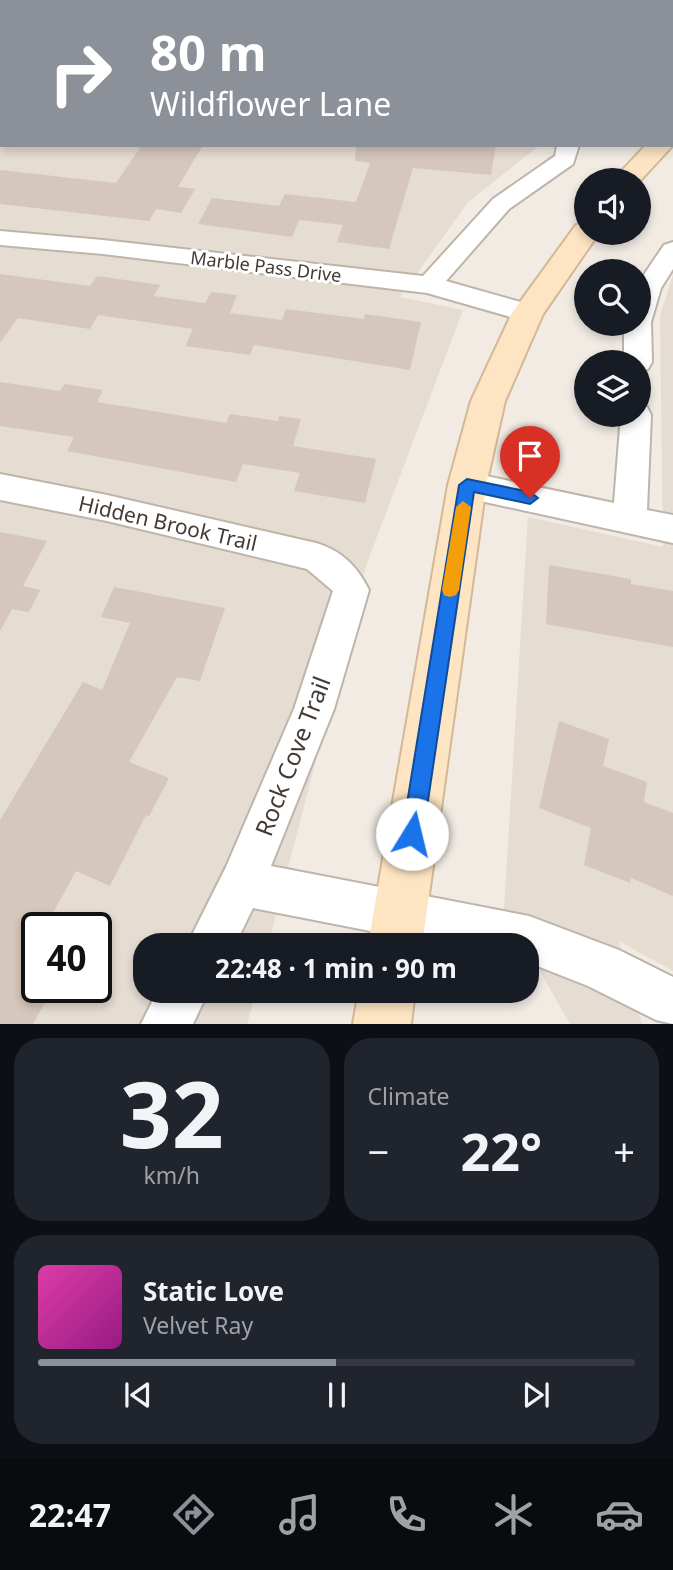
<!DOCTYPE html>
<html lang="en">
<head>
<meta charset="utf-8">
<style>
	body { margin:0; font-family:"Noto Sans",sans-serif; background:#20242c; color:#f1f3f6; height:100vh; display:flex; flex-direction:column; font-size:26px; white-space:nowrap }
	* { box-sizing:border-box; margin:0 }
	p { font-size:23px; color:#9ea1a6 }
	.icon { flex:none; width:38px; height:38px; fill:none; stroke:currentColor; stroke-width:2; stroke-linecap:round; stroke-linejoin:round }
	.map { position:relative; height:1024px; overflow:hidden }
	.panel { display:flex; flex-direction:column; gap:14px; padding:14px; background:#0d0f14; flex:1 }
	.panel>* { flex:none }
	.top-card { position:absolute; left:0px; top:0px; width:674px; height:147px; box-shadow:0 4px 10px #0003; background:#8c9099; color:#fff; overflow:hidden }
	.buttons { position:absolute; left:574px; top:168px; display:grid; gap:14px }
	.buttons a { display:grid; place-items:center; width:77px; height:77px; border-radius:50%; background:#171b24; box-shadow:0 4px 10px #0003; font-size:35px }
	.speed { position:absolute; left:21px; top:912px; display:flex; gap:14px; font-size:35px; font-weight:700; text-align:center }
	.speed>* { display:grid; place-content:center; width:91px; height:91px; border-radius:50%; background:#171b24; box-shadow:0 4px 10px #0003; line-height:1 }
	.speed .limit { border:4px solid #111; border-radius:10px; background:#fff; color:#111 }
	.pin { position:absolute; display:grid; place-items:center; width:60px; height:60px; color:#fff; margin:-72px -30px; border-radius:50% 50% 50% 0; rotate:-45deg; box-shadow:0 0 7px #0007 }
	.pin .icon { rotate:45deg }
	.me { position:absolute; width:77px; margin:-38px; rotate:9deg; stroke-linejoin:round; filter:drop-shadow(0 0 5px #0008) }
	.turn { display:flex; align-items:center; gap:24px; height:147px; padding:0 35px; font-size:32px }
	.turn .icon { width:91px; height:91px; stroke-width:2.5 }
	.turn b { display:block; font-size:49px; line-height:60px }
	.big { font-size:52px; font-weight:700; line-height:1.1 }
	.panel .tile { flex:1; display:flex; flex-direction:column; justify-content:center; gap:10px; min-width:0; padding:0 24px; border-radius:28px; background:#20242c }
	.panel .dial { align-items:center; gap:0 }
	.dial b { font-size:91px; line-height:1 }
	.song { display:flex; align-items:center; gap:21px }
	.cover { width:84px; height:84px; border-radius:10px; background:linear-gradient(135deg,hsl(320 70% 55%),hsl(310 70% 35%)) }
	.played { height:7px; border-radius:4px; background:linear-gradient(90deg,#8c9099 50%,#363941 50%) }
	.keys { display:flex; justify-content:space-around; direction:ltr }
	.heat { display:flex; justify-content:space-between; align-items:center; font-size:38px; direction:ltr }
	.panel .tiles { flex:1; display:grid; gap:14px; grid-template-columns:1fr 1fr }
	.tile:last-child { grid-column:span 2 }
	.trip { position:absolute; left:133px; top:933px; width:406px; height:70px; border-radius:28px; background:#171b24; box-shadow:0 4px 10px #0003; font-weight:700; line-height:70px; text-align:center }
	.tab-bar { display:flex; height:112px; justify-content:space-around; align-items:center; background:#090b0e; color:#9ea1a6 }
	.tab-bar .icon { width:49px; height:49px }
	.tab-bar .current { color:#8c9099 }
	.tab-bar b { font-size:32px; color:#f1f3f6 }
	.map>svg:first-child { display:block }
	.residential { fill:#e5dcd2; fill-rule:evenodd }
	.building { fill:#d6c7bc }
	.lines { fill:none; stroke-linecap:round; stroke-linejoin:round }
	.lane-casing { stroke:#bfb4aa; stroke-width:3 }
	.street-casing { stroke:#bfb4aa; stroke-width:4 }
	.secondary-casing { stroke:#d4b896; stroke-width:4 }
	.lane { fill:#fff; fill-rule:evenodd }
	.street { fill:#fff; fill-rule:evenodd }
	.secondary { fill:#fde4c2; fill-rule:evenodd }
	.route { fill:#1a73e8; stroke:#114b97; stroke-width:2 }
	.slow { fill:#f59e0b }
	.labels { text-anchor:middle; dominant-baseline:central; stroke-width:6; stroke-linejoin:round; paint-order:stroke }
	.far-street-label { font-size:18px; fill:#433a34; stroke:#fff }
	.street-label { font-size:21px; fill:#433a34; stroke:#fff }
	.near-street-label { font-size:24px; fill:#433a34; stroke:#fff }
</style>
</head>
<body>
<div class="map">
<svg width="673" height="1024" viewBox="0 0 673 1024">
	<rect width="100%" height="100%" fill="#f1ebe4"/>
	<!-- residential -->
	<path class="residential" d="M 0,22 L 2,145 L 540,145 L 468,202 L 400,297 L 463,310 L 367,563 L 268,945 L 145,945 L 145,990 L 256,991 L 247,1024 L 0,1024 ZM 37,928 L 96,928 L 96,987 L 37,987 Z
		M 673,275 L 673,971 L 619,941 L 642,1024 L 570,1024 L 504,908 L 528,517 L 663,547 L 660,316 Z"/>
	<!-- building -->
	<path class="building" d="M 142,145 L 203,145 L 178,187 L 195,189 L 181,213 L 156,209 L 149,221 L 0,204 L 0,170 L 116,183 Z
		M 356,145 L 496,145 L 491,175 L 413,168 L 389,249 L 337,242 L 343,225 L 299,220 L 292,237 L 198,224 L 212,198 L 279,206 L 285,194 L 356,202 L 370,163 L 355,161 Z
		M 0,274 L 90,286 L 97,276 L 160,285 L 154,296 L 205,303 L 211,292 L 237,295 L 230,313 L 282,320 L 286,309 L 364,319 L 365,314 L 421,322 L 410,370 L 254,345 L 250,355 L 185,346 L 193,329 L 98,315 L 90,329 L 18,318 L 0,343 Z
		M 0,382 L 60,391 L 65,384 L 103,390 L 97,402 L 226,423 L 230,414 L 278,421 L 279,416 L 301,419 L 293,446 L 376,459 L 365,503 L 294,491 L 300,473 L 243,464 L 236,482 L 67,451 L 74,437 L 0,426 Z
		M 0,532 L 47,541 L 23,586 L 40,590 L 29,612 L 12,609 L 0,631 Z
		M 549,565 L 631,579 L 631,584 L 673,591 L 673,647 L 546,624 Z
		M 114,587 L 225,608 L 200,681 L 177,677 L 129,762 L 169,778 L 149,816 L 146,815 L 110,886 L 76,871 L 45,928 L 37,928 L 37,987 L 54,987 L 33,1024 L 0,1024 L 0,820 L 83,682 L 102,690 L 130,623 L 101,617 Z
		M 559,721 L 609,739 L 603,766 L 647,782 L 644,802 L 673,813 L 673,896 L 631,878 L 630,883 L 584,865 L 591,828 L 539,808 Z"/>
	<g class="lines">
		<defs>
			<path id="lane" d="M 115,0 L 125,0 L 114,2 Z
				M 154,0 L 164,0 L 164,2 L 155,2 Z
				M 262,0 L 272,0 L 262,2 Z
				M 310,0 L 320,0 L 310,2 Z
				M 629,0 L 665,0 L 666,2 L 631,2 Z
				M 0,10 L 2,10 L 2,16 L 0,16 Z"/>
			<path id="street" d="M 0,78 L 2,78 L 2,90 L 0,90 Z
				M 557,145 L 579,145 L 573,164 L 509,209 L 446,281 L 538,307 L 542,313 L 538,319 L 528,322 L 427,293 L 103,254 L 0,245 L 0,231 L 103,240 L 423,276 L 493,199 L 555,156 Z
				M 673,242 L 673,269 L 661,288 L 651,322 L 652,362 L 648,369 L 639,372 L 639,362 L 624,362 L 624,324 L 639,324 L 639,282 L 664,245 Z
				M 639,405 L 647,407 L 651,415 L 647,510 L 673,515 L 673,543 L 467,498 L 456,494 L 451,485 L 456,476 L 467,472 L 614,503 L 621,415 L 639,415 Z
				M 0,474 L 107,495 L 316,543 C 342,551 357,566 369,590 L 334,709 L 271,866 L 529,916 L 619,950 L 673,977 L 673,1024 L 656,1020 L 588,986 L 527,962 L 527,945 L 442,945 L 253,908 L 235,945 L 187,945 L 226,867 L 294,709 L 333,591 L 307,569 L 107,521 L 0,500 Z
				M 158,990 L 209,990 L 193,1024 L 141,1024 Z"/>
			<path id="secondary" d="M 646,145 L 673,145 L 639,182 L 613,180 Z
				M 586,223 L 586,233 L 599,233 L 543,314 L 505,401 L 486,485 L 422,945 L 368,945 L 448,485 L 471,401 L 512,313 L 576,225 Z
				M 359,990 L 415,990 L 411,1024 L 353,1024 Z"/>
		</defs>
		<!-- lane casing -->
		<use href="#lane" class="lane-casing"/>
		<!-- street casing -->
		<use href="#street" class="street-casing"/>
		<!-- secondary casing -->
		<use href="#secondary" class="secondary-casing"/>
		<!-- lane -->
		<use href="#lane" class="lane"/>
		<!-- street -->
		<use href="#street" class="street"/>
		<!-- secondary -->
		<use href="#secondary" class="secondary"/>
	</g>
	<!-- route -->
	<path class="route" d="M 467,479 L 530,492 L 538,498 L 530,504 L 474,492 L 423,834 L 419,841 L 412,844 L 405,841 L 402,834 L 459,485 Z"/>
	<!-- slow -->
	<path class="slow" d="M 463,501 L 471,507 L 459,590 L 456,595 L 450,597 L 444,595 L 442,590 L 456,507 Z"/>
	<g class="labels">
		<!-- far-street labels -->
		<g class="far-street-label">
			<text transform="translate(266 266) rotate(7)">Marble Pass Drive</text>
		</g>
		<!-- street labels -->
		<g class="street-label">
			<text transform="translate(168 523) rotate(13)">Hidden Brook Trail</text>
		</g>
		<!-- near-street labels -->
		<g class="near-street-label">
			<text transform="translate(292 756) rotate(-69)">Rock Cove Trail</text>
		</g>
	</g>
</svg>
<div class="buttons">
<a><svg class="icon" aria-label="sound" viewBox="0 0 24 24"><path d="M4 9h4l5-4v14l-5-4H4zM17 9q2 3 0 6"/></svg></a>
<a><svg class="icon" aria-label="search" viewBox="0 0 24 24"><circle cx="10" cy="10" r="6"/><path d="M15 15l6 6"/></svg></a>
<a><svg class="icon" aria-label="layers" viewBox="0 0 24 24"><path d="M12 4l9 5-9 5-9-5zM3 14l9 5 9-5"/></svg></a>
</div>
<div class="speed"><div class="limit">40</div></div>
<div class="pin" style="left:530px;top:498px;background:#d93025"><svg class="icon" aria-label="arrive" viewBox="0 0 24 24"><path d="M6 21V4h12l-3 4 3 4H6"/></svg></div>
<svg class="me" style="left:412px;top:834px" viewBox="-20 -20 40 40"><circle r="19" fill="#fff"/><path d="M0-13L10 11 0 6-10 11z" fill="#1a73e8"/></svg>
<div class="trip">22:48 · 1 min · 90 m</div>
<div class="top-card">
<div class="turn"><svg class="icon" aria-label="right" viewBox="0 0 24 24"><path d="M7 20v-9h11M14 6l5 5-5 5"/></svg><div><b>80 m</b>Wildflower Lane</div></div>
</div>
</div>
<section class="panel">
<div class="tiles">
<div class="tile dial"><b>32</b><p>km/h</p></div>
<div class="tile"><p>Climate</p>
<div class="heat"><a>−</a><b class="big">22°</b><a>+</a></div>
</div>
<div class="tile">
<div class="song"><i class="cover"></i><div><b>Static Love</b><p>Velvet Ray</p></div></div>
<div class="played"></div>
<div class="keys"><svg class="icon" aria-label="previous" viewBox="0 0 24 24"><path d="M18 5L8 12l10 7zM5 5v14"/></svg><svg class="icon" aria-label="pause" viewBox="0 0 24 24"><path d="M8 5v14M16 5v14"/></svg><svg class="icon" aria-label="next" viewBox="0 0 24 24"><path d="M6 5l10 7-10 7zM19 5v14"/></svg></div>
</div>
</div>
</section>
<nav class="tab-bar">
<b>22:47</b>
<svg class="icon current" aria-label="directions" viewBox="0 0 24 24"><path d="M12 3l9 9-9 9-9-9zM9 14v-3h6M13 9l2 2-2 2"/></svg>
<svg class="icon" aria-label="music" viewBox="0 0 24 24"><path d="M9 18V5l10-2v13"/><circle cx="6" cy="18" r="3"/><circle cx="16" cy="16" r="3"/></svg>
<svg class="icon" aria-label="phone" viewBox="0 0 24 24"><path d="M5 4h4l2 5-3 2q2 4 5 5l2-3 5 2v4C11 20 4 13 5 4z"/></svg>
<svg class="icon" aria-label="climate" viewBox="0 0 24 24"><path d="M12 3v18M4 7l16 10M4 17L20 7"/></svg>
<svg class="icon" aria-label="car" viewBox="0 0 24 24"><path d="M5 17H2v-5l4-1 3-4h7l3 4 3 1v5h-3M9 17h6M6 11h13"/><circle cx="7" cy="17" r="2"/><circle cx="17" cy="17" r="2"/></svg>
</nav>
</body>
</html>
